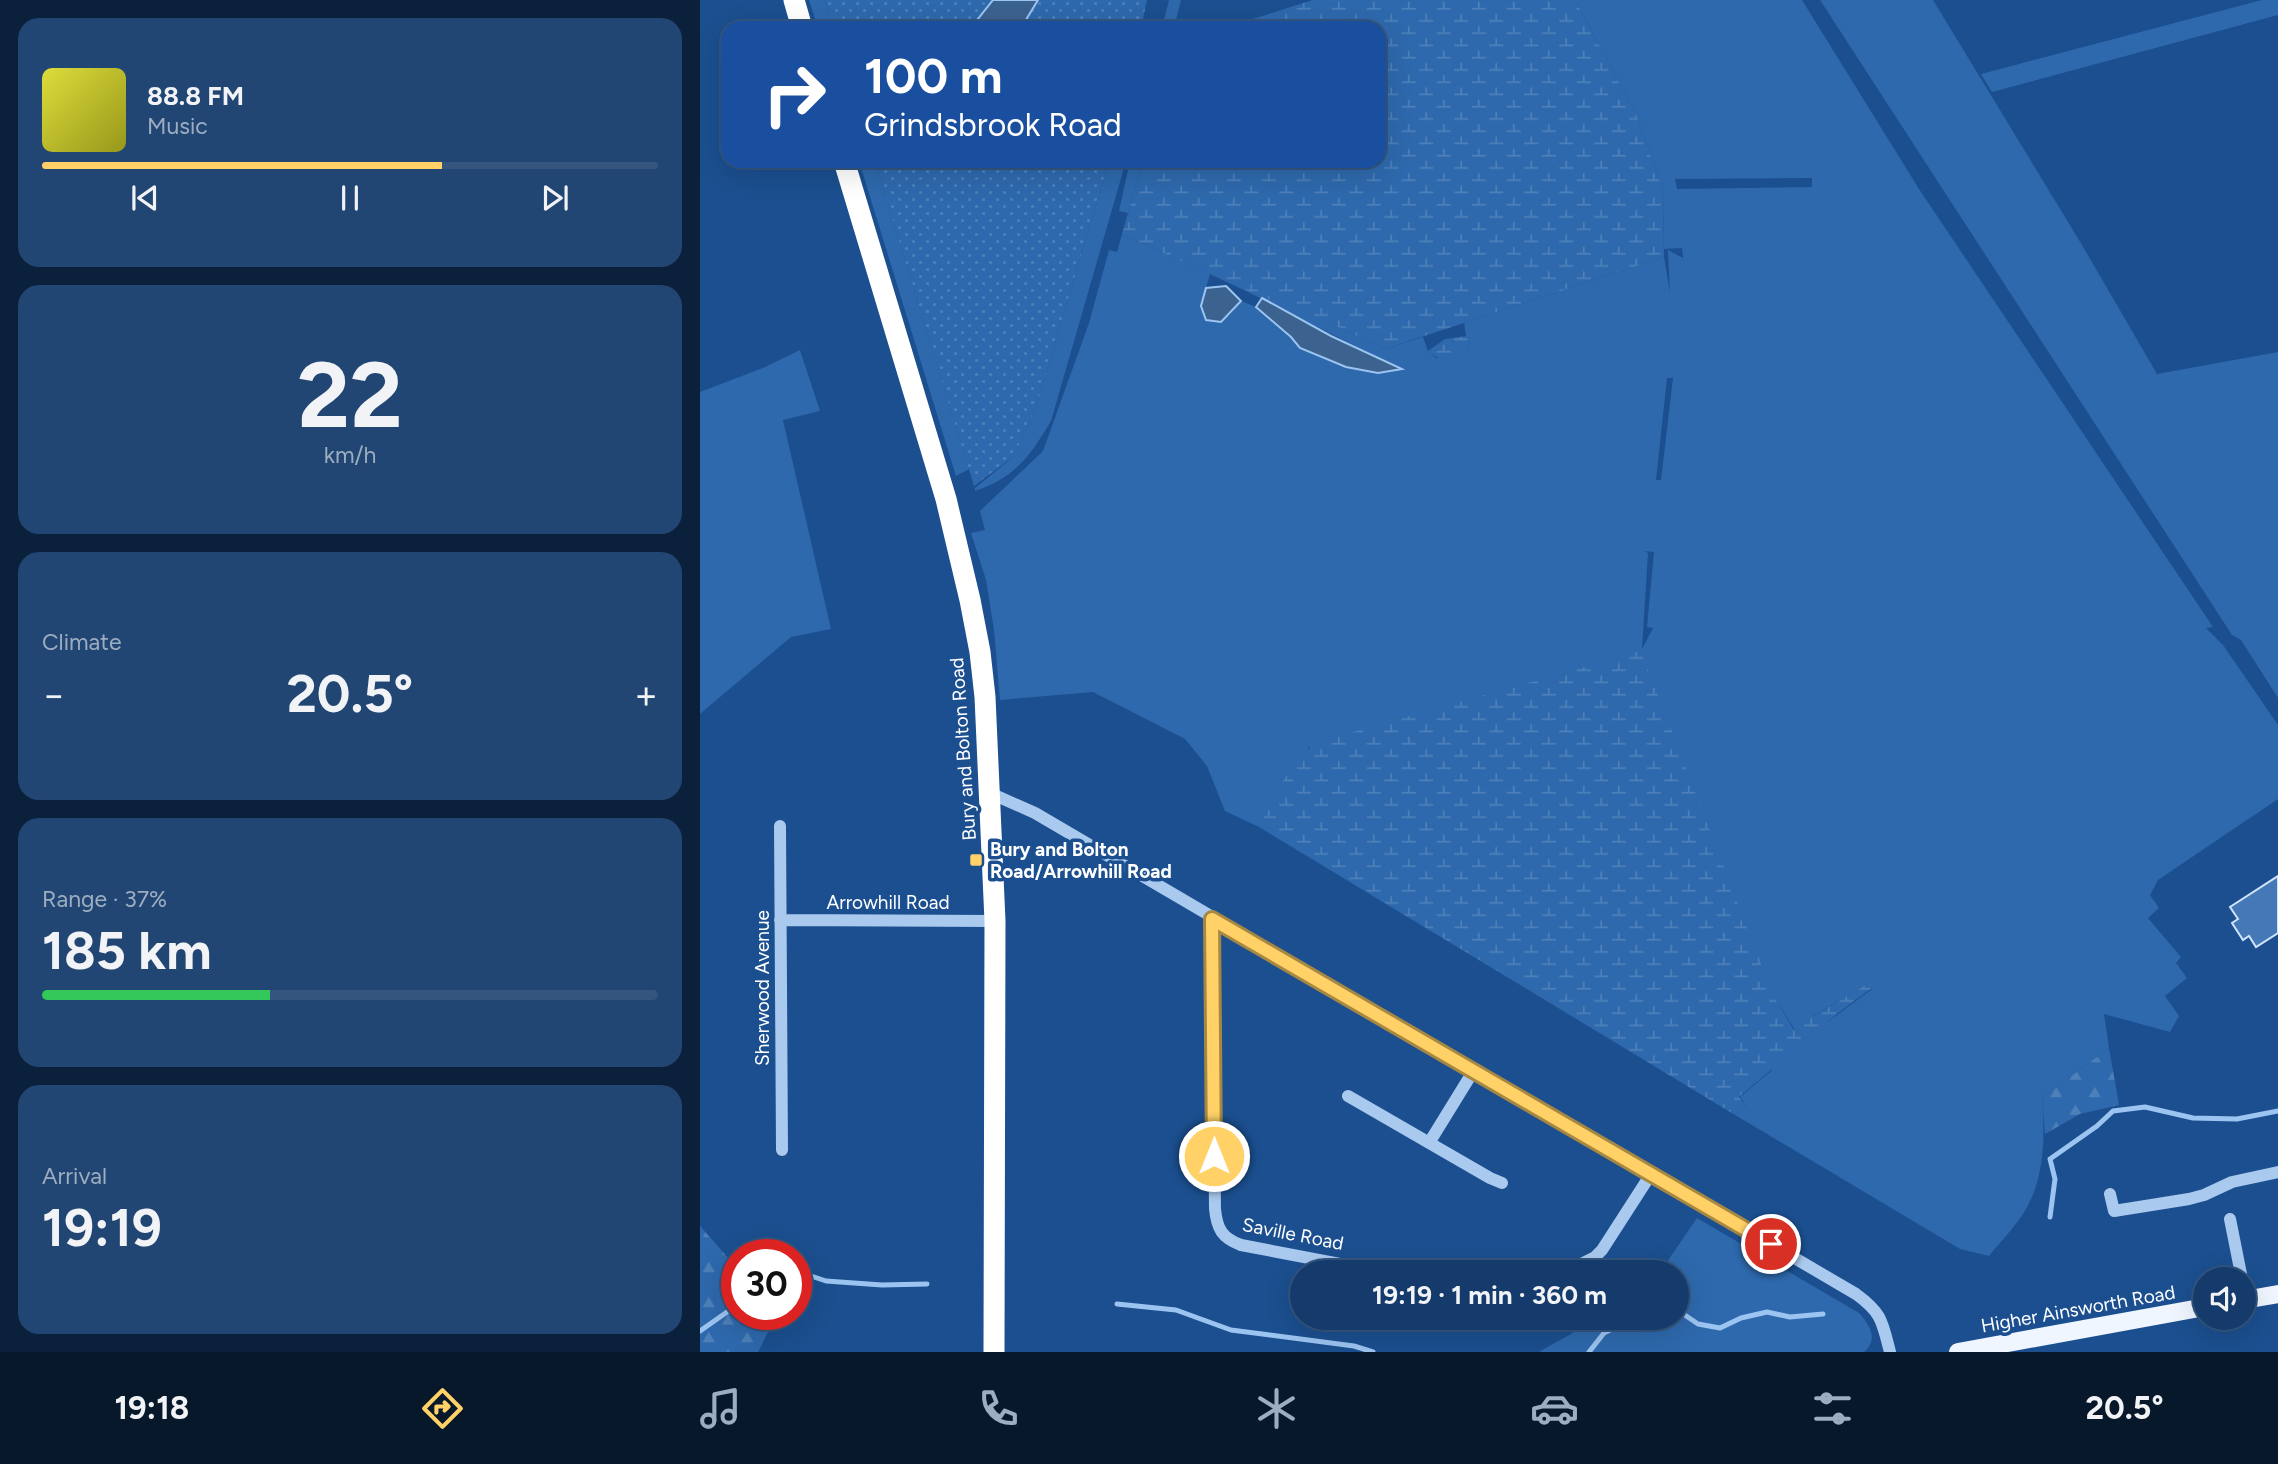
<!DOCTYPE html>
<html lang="en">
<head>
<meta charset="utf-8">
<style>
	body { margin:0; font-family:Figtree,sans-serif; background:#214673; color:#f1f3f6; height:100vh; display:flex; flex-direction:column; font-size:26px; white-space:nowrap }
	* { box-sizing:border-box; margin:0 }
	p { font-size:23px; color:#9dadc1 }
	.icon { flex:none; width:38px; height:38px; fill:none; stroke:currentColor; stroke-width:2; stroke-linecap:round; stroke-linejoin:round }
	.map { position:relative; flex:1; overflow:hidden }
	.panel { display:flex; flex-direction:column; gap:18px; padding:18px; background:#0b203b; width:700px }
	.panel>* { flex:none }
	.guide { position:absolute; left:21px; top:21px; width:665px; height:147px; border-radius:21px; box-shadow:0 7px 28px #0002,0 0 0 2px #33557e; background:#1a4fa0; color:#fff; overflow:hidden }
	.buttons { position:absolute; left:1493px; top:1267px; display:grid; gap:14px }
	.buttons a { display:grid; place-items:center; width:63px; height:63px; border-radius:50%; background:#143b6b; box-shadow:0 7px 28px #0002,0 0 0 2px #33557e; font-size:35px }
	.speed { position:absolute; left:21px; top:1239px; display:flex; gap:14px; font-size:35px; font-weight:700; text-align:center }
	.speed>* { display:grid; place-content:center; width:91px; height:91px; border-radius:50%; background:#143b6b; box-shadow:0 7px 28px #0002,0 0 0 2px #33557e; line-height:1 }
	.speed .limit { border:10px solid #d22; background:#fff; color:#111 }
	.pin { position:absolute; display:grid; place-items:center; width:60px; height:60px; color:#fff; margin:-30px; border:4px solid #fff; border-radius:50%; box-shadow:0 2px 7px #0007 }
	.me { position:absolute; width:77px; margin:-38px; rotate:0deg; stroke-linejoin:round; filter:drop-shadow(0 0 5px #0008) }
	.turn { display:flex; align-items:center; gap:24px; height:147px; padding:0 28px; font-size:32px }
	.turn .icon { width:91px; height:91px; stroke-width:2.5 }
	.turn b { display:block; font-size:49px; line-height:60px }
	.big { font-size:52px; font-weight:700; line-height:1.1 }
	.panel .card { flex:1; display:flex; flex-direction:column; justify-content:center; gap:10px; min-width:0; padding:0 24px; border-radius:21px; background:#214673 }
	.panel .dial { align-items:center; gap:0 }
	.dial b { font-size:91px; line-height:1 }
	.song { display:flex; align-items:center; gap:21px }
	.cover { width:84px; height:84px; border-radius:10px; background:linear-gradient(135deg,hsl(60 70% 55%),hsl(60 70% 35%)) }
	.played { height:7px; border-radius:4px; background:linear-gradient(90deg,#ffd166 65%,#33557e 65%) }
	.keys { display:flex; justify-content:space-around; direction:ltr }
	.heat { display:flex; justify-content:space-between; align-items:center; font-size:38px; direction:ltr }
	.charge { height:10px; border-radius:5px; background:linear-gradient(90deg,#34c759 37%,#33557e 0) }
	.trip { position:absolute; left:590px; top:1260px; width:399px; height:70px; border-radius:35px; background:#143b6b; box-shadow:0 7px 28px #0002,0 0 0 2px #33557e; font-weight:700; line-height:70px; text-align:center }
	.tab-bar { display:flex; height:112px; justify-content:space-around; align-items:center; background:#08182b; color:#9dadc1 }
	.tab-bar .icon { width:49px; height:49px }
	.tab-bar .selected { color:#ffd166 }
	.tab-bar b { font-size:32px; color:#f1f3f6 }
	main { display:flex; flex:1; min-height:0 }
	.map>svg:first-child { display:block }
	.grass { fill:#2e69ad; fill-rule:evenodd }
	.forest { fill:url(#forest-firs) }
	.wetland { fill:url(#wetland-marsh) }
	.park { fill:url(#park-dots) }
	.water { fill:#3c6290; stroke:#9cc4f0; stroke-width:2 }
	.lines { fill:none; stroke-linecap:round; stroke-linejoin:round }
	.stream { stroke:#9cc4f0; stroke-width:5 }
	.building { fill:#4478b7; stroke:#cfe3fa; stroke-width:2 }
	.minor { stroke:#a9c9ee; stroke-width:12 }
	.major { stroke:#f0f6ff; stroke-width:18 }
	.highway { stroke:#fff; stroke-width:21 }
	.route-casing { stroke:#a68842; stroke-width:18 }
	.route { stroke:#ffd166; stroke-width:12 }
	.poi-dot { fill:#ffd166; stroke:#1b4f8f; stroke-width:2.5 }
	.labels { text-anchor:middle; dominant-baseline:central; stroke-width:7; stroke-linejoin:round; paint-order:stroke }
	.street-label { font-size:19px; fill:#fff; stroke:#1b4f8f }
	.poi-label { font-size:19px; font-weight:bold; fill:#fff; stroke:#1b4f8f; text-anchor:start }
</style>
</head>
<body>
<main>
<section class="panel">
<div class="card">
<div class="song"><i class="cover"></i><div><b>88.8 FM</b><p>Music</p></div></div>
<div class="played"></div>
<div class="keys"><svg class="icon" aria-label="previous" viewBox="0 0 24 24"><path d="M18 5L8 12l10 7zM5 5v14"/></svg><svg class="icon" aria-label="pause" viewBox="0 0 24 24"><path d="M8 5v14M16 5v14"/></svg><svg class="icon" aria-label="next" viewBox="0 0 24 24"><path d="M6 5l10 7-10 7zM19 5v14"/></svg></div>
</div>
<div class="card dial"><b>22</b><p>km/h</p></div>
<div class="card"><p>Climate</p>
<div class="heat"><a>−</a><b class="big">20.5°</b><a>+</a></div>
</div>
<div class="card"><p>Range · 37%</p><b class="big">185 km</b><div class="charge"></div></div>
<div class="card"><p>Arrival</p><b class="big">19:19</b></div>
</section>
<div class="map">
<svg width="1578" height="1352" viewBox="0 0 1578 1352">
	<defs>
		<pattern id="forest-firs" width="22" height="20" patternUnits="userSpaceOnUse" patternTransform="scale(1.75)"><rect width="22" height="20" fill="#2e69ad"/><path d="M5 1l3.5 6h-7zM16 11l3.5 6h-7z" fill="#4d80b9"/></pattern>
		<pattern id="wetland-marsh" width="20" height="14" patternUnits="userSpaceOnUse" patternTransform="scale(1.75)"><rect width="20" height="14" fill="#2e69ad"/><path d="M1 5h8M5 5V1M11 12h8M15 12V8" fill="none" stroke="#4d80b9"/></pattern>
		<pattern id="park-dots" width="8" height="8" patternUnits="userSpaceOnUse" patternTransform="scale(1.75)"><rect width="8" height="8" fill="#2e69ad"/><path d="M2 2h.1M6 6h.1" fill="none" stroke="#4d80b9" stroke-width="1.8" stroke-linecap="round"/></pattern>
	</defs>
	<rect width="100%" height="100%" fill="#1b4f8f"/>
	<!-- grass -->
	<path class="grass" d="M 109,0 L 125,0 L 134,28 L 118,28 Z
		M 469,0 L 481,0 L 474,28 L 462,28 Z
		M 875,0 L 1102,0 L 1219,189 L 1513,627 L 1506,628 L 1523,645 L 1578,725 L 1578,799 L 1458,880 L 1450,895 L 1459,908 L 1448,918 L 1481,957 L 1476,963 L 1487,978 L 1465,996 L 1479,1016 L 1470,1032 L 1404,1014 L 1409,1048 L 1342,1098 C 1345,1135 1345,1176 1326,1209 C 1316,1226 1301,1241 1289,1256 L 1260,1249 L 1035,1115 L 1046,1106 L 1040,1097 L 1071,1071 L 1095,1030 L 1073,995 L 609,747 L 559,827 L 525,811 L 507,766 L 485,739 L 393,692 L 300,700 L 294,630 L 286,580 L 271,533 L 285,530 L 280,511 L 343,451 L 389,323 L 409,250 L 417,252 L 422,234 L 510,274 L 501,306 L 529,316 L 541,301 L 556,307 L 604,350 L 701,369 L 538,287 L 544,282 L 685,349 L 723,337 L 728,351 L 736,358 L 769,353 L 764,323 L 964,257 L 970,292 L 968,250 L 983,258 L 982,248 L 964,249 L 963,190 L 936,114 ZM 975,179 L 1112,178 L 1112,187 L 977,189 ZM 967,378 L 973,378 L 961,480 L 956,480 ZM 944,551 L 954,552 L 947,627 L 953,628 L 942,649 L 948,553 ZM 1168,984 L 1172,989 L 1122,1026 L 1113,1016 Z
		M 1120,0 L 1233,0 L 1382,245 L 1457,374 L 1578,352 L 1578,698 L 1541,640 L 1532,635 Z
		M 1562,0 L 1578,0 L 1578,15 L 1292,92 L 1281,74 Z
		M 159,161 L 175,161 L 269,469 L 256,476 Z
		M 409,161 L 426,161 L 351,421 C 330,456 315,478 275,491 L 275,488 L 314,456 L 336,407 Z
		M 430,161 L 443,161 L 428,213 L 419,211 Z
		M 100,350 L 120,411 L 83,420 L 131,629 L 91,637 L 0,714 L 0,392 L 65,367 Z
		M 997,1218 L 1159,1313 C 1170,1325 1179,1339 1164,1352 L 839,1352 C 857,1341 878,1332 893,1318 L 976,1318 L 976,1272 L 960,1272 Z"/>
	<!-- forest -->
	<path class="forest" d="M 1409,1048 L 1419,1105 L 1380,1114 L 1345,1134 L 1342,1098 Z
		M 0,1226 L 37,1268 L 37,1314 L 77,1314 L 58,1352 L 0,1352 Z"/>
	<!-- wetland -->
	<path class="wetland" d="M 613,0 L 875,0 L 936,114 L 963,190 L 964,257 L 685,349 L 632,324 L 538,287 L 422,234 L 443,161 L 679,161 L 679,28 L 524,28 Z
		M 767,336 L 769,353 C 753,360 741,363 728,351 L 745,339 Z
		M 941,651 L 1073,995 L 1094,1030 L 1112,1017 L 1169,983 L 1172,988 L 1138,1013 L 1039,1097 L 1046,1106 L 1035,1115 L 559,827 C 574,799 592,754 621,741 Z"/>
	<!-- park -->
	<path class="park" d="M 125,0 L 447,0 L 441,28 L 134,28 Z
		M 175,161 L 409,161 L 336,407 L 314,456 L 274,486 Z"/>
	<!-- water -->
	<path class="water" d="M 293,0 L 338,0 L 321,28 L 278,28 L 274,24 Z
		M 526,286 L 541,301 L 521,322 L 506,320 L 501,306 L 506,288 Z
		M 562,298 L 631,336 L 702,369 L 678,373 L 646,367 L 600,348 L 591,337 L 556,307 Z"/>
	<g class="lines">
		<!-- stream -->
		<path class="stream" d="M 1350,1217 L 1355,1179 L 1350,1159 L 1397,1126 L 1413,1111 L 1445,1107 L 1493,1118 L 1537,1119 L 1578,1111
			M 96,1271 L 126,1281 L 182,1285 L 227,1284
			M 417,1304 L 476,1310 L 531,1330 L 654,1346 L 673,1352
			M 976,1309 L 998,1324 L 1020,1328 L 1041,1318 L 1067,1312 L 1090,1317 L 1123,1314
			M 0,1331 L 37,1305
			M 889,1352 L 904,1333 L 935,1318"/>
	</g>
	<!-- building -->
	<path class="building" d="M 1578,876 L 1578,933 L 1556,947 L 1549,936 L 1543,940 L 1532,923 L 1538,919 L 1530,907 Z"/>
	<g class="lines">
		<!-- minor -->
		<path class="minor" d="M 290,793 L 335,813 L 1156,1294 C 1182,1313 1182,1321 1190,1352
			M 80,826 L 82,1150
			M 512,919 L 515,1209 C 517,1229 522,1238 541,1245 L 682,1272
			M 80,920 L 295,921
			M 648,1096 L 790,1178 L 802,1183
			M 729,1143 L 774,1070
			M 1410,1194 L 1414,1211 L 1489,1199 L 1504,1195 L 1532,1182 L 1578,1172
			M 1530,1219 L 1542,1279
			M 865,1272 L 895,1257 L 902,1250 L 951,1174"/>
		<!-- major -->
		<path class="major" d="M 1544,1300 L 1578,1294
			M 1258,1352 L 1505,1307"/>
		<!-- highway -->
		<path class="highway" d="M 94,0 L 102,28
			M 144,161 L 246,499 L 270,600 L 280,652 L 285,697 L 295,921 L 294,1352"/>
	</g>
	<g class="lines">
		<defs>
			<path id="route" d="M 514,1156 L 512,919 L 1071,1244"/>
		</defs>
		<!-- route casing -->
		<use href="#route" class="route-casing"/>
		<!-- route -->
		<use href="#route" class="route"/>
	</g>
	<!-- markers -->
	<rect class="poi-dot" x="269" y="853" width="14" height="14" rx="3.5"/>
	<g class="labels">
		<!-- street labels -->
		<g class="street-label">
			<text transform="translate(263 749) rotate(-94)">Bury and Bolton Road</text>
			<text x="188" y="902">Arrowhill Road</text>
			<text transform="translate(62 988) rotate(-90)">Sherwood Avenue</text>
			<text transform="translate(593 1234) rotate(11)">Saville Road</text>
			<text transform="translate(1378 1309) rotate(-10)">Higher Ainsworth Road</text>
		</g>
		<!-- poi labels -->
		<g class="poi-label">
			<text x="290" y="849">Bury and Bolton<tspan x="290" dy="22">Road/Arrowhill Road</tspan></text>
		</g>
	</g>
</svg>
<div class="buttons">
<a><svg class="icon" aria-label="sound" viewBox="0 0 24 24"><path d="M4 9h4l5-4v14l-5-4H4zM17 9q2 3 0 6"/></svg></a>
</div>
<div class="speed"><div class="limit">30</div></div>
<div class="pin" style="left:1071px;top:1244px;background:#d93025"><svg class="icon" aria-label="arrive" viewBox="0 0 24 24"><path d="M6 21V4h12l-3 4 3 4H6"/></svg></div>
<svg class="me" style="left:514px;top:1156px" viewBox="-20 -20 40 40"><circle r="17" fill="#ffd166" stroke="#fff" stroke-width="3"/><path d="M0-11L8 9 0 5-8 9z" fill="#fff"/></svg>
<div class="trip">19:19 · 1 min · 360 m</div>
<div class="guide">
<div class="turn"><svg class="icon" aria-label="right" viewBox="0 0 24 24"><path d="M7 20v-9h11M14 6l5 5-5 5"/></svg><div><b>100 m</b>Grindsbrook Road</div></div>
</div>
</div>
</main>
<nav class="tab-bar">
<b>19:18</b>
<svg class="icon selected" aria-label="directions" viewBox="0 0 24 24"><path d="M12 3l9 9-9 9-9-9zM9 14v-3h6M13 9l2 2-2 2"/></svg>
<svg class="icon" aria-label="music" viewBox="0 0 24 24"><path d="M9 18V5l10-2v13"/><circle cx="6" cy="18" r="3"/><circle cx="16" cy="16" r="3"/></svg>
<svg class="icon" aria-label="phone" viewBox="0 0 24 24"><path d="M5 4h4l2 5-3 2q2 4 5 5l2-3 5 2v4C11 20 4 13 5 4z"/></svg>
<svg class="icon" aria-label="climate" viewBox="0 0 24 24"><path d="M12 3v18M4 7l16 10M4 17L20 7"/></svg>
<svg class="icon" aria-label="car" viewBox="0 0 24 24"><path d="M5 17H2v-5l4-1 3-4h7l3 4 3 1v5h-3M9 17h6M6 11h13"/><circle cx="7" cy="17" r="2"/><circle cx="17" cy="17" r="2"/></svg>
<svg class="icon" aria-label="filters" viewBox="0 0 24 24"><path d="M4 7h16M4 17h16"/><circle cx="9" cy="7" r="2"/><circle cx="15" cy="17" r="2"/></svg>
<b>20.5°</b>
</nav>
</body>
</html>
